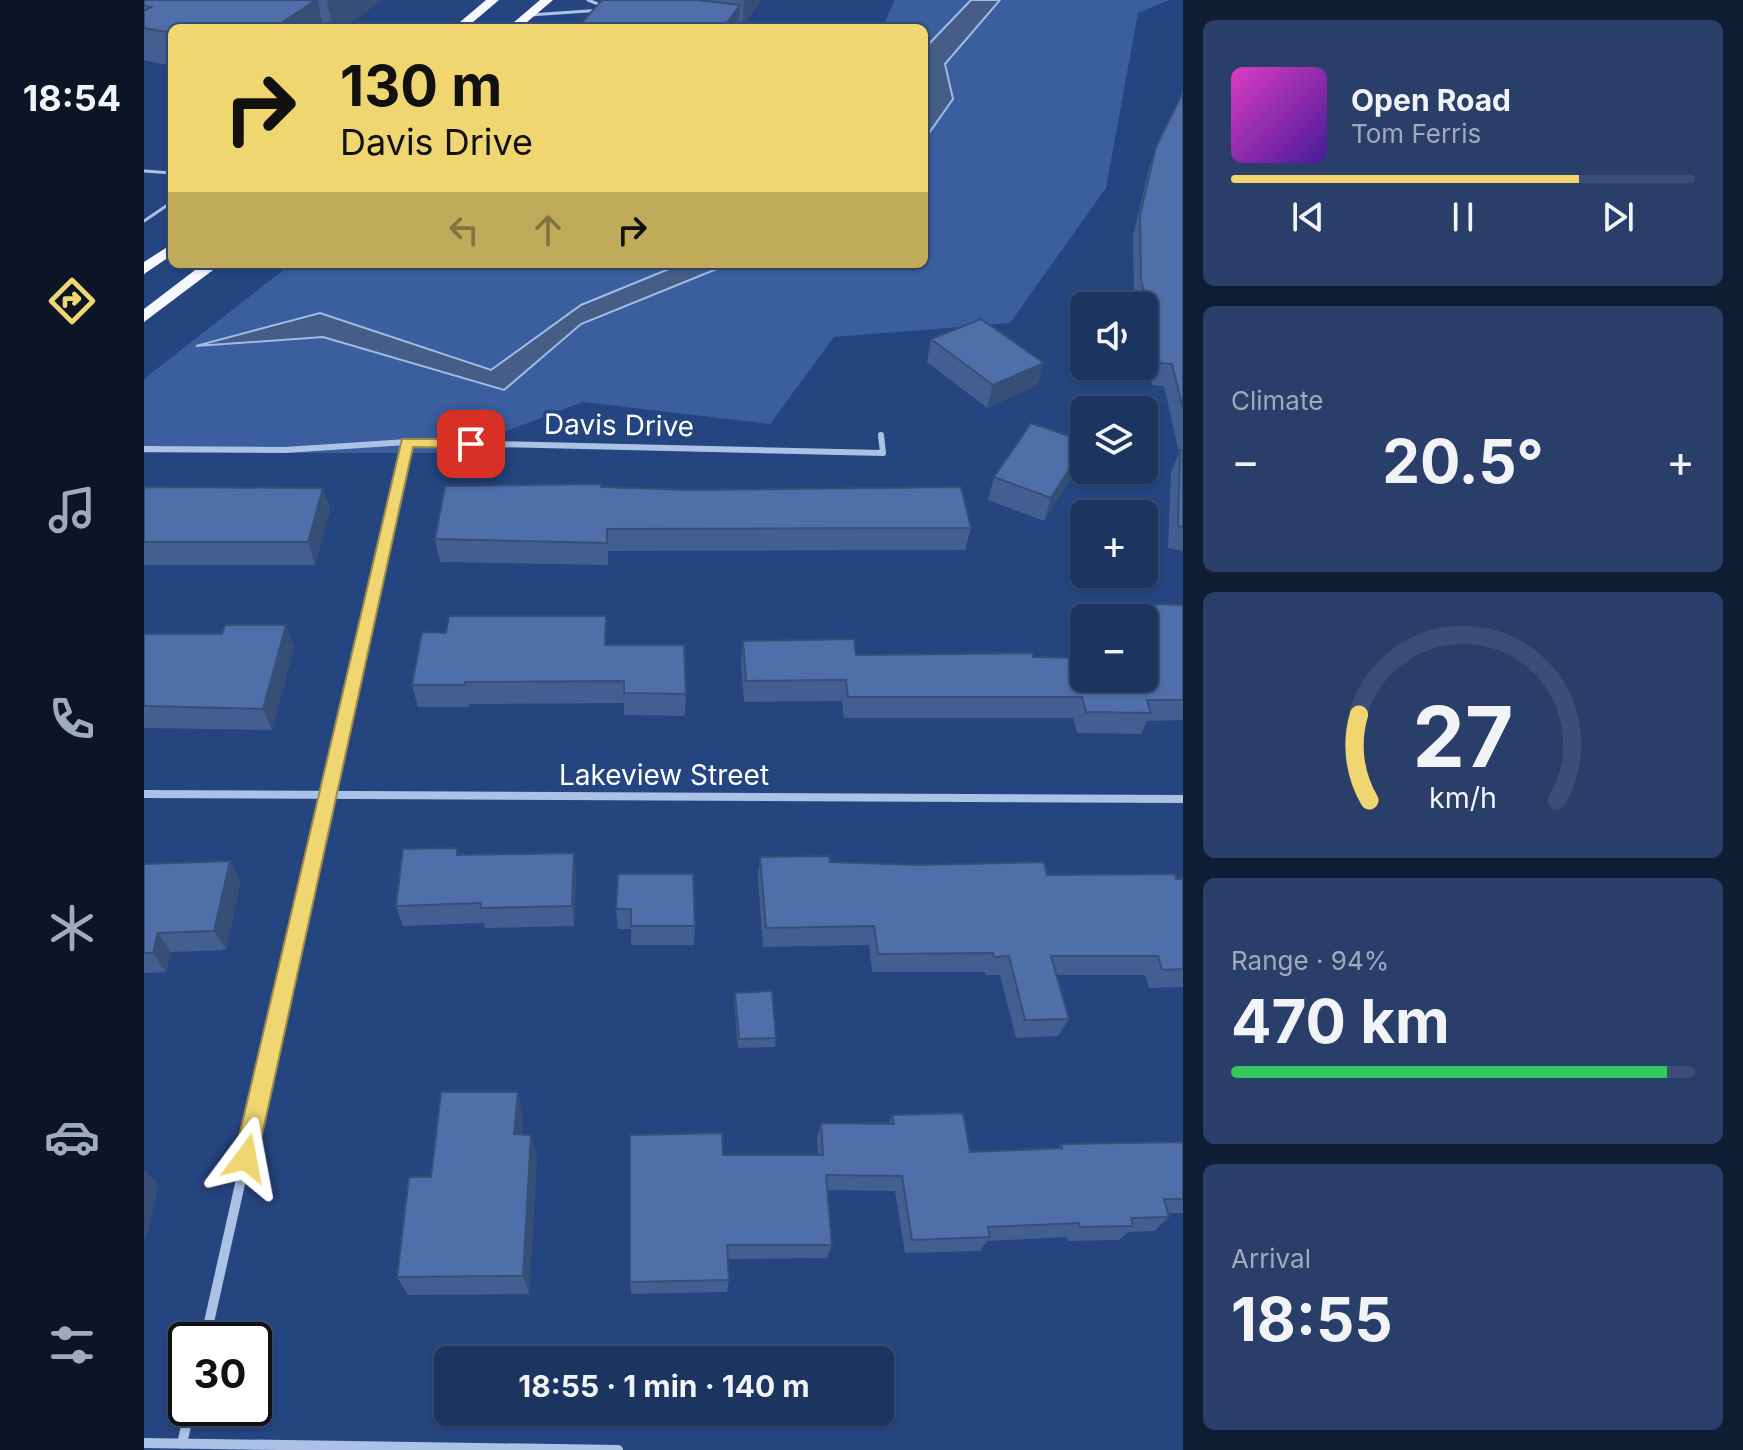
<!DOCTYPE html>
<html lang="en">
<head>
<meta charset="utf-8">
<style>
	body { margin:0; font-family:Inter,sans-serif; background:#293f69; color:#f1f3f6; height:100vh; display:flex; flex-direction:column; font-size:30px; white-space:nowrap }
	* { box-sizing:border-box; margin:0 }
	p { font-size:26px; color:#a0aabd }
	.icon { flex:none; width:44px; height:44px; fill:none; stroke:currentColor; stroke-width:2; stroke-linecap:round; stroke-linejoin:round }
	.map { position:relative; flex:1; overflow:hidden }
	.sheet { display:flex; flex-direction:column; gap:20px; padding:20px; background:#0f1d35; width:560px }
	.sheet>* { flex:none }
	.hud { position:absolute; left:24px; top:24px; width:760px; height:244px; border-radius:12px; box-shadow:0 2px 6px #0004,0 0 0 2px #3a4f75; background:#f0d671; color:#111; overflow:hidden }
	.buttons { position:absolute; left:926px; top:292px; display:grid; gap:16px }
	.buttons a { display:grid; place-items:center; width:88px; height:88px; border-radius:12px; background:#1c3460; box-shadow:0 2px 6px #0004,0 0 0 2px #3a4f75; font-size:40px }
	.speed { position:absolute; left:24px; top:1322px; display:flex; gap:16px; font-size:40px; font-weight:700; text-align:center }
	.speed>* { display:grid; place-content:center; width:104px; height:104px; border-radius:50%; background:#1c3460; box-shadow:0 2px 6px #0004,0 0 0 2px #3a4f75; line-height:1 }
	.speed .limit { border:4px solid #111; border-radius:12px; background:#fff; color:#111 }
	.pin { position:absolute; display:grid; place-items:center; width:68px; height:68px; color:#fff; margin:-34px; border-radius:16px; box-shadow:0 4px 12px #0006 }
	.me { position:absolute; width:88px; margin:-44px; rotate:13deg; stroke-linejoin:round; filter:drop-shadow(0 0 6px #0008) }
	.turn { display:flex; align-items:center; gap:28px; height:168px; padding:0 40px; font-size:36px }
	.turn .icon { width:104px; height:104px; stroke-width:2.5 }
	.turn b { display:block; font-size:56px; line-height:68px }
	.lanes { display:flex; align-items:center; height:76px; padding:0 40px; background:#0003; justify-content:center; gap:40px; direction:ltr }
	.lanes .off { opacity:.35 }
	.big { font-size:60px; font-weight:700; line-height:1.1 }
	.sheet .tile { flex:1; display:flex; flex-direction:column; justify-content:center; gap:12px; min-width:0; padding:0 28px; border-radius:12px; background:#293f69 }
	.sheet .dial { align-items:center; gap:0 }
	.dial svg { height:208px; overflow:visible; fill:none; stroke:#3a4f75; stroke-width:7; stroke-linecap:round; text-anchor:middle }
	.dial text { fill:#f1f3f6; stroke:none }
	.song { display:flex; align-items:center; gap:24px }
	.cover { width:96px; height:96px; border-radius:12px; background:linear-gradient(135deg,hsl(310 70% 55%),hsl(260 70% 35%)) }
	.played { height:8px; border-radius:4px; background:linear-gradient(90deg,#f0d671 75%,#3a4f75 75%) }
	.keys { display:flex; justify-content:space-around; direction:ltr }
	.heat { display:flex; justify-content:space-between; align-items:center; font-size:44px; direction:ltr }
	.charge { height:12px; border-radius:6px; background:linear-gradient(90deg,#34c759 94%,#3a4f75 0) }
	.trip { position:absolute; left:290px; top:1346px; width:460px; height:80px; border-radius:12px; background:#1c3460; box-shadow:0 2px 6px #0004,0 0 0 2px #3a4f75; font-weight:700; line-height:80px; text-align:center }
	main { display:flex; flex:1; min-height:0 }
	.tab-bar { display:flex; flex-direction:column; width:144px; justify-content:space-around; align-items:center; background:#0b1526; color:#a0aabd }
	.tab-bar .icon { width:56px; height:56px }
	.tab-bar .current { color:#f0d671 }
	.tab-bar b { font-size:36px; color:#f1f3f6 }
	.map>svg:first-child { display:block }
	.green { fill:#3a5e9e }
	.water { fill:#465d88; stroke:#a1bbe7; stroke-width:2 }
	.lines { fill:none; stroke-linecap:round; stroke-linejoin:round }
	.service { stroke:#acc1e6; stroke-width:3 }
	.minor-far2 { stroke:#acc1e6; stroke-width:6 }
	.minor-far1 { stroke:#acc1e6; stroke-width:8 }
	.minor { stroke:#acc1e6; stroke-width:10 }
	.trunk { fill:#f6f8fe; fill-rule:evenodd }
	.wall { fill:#435f91 }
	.shaded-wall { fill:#374e76 }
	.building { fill:#4e6fa9; stroke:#374e76; stroke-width:2 }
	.route { fill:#f0d671; stroke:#9c8b49; stroke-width:2 }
	.labels { text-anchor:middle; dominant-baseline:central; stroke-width:7; stroke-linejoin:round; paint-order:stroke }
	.street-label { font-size:28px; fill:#fff; stroke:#254580 }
</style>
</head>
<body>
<main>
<nav class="tab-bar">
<b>18:54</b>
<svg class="icon current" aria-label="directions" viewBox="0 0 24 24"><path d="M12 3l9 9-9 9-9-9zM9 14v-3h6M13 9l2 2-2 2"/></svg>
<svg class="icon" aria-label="music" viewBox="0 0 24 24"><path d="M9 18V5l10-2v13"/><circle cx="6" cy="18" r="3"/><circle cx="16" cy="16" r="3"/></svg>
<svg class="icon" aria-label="phone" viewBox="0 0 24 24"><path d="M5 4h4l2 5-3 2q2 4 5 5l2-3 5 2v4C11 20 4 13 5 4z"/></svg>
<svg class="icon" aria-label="climate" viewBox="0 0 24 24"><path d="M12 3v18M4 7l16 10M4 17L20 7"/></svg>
<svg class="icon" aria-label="car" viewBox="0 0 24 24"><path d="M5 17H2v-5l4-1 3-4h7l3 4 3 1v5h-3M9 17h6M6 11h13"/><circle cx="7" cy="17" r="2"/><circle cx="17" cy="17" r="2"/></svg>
<svg class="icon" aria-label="filters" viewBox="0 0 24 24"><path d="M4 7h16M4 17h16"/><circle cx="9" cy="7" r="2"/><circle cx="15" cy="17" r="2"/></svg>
</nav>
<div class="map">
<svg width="1039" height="1450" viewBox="0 0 1039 1450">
	<rect width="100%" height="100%" fill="#254580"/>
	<!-- green -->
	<path class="green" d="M 751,0 L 827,0 L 780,49 L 780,28 L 738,28 Z
		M 856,0 L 1025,0 L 994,13 L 962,188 L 866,323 L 690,337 L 626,424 L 439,402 L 305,453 L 0,453 L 0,379 L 147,264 L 537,264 L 437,305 L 347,370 L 176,313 L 59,346 L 179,337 L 360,390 L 437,324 L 585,264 L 780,264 L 780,140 L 808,99 L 801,64 Z"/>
	<!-- water -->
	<path class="water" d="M 827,0 L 856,0 L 801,64 L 809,99 L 780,140 L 780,49 Z
		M 537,264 L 585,264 L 437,324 L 360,390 L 179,337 L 52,346 L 176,313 L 347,370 L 437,305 Z"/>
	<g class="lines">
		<!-- service -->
		<path class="service" d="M 444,0 L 459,6
			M 386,15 L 458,10
			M 0,171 L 28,173
			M 0,221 L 28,202"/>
		<!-- minor-far2 -->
		<path class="minor-far2" d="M 0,449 L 141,450 L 263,442 L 739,453 L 737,435
			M 242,535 L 263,442"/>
		<!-- minor-far1 -->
		<path class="minor-far1" d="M 0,794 L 1039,799
			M 153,932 L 242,533"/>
		<!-- minor -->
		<path class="minor" d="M 61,1340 L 153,930
			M 0,1443 L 474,1450
			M 38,1444 L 46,1408"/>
		<!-- trunk -->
		<path class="trunk" d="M 342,0 L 355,0 L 322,28 L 309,28 Z
			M 396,0 L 409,0 L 376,28 L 363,28 Z
			M 28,244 L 28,255 L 0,274 L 0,262 Z
			M 59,264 L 77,264 L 0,322 L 0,309 Z"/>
	</g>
	<!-- wall -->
	<path class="wall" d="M 0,0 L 238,0 L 199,28 L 28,28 L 28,66 L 0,60 Z
		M 458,0 L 617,0 L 598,27 L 595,24 L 595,28 L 433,28 Z
		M 1039,92 L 1039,551 L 1024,548 L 1027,472 L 1035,453 L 1020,386 L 1008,385 L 1000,349 L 1000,306 L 991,306 L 990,301 L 989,236 L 1005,168 L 1012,147 Z
		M 787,339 L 894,385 L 843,408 L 783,362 Z
		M 935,465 L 900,521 L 844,500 L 850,477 Z
		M 0,487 L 179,488 L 186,510 L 171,565 L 0,565 Z
		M 458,487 L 827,528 L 821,550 L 464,551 L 464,565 L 296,562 L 291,539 Z
		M 977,603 L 1039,605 L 1039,720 L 1003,721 L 997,734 L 933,733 L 929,718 L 700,718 L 698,701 L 600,702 L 597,662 L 599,641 L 712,655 L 1000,678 L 1000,618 L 971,618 Z
		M 0,634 L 150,647 L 128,730 L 0,728 Z
		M 463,645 L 542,694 L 541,716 L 480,715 L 480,703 L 325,704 L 325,707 L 274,707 L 268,685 Z
		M 313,848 L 315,855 L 432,873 L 430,926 L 341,928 L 340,923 L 259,926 L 252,906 Z
		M 616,857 L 903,875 L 1039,879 L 1039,987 L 1005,988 L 1001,975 L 912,975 L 925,1019 L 914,1036 L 872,1038 L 856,975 L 841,975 L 841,972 L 728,972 L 725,945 L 619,947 L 614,877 Z
		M 86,861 L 96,882 L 82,950 L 27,952 L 22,972 L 0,973 L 0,864 Z
		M 474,874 L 551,926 L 550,945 L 487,945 L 487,929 L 474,929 L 472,909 Z
		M 591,993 L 632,1038 L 631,1047 L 594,1048 L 590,1002 Z
		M 379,1115 L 378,1134 L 387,1135 L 393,1157 L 385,1294 L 264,1295 L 253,1277 L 287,1177 Z
		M 748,1115 L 826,1152 L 914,1148 L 917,1144 L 1039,1142 L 1039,1213 L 1024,1213 L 1025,1217 L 1010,1231 L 984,1232 L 975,1240 L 924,1241 L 923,1237 L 843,1241 L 836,1251 L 761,1253 L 751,1191 L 684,1190 L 688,1245 L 683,1258 L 584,1259 L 585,1280 L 583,1292 L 487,1294 L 486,1282 L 579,1155 L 674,1155 L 673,1139 L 677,1123 L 745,1124 Z"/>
	<!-- shaded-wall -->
	<path class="shaded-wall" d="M 172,0 L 174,0 L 179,28 L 130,28 Z
		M 184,0 L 238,0 L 199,28 L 189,28 L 183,1 Z
		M 600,0 L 617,0 L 598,27 Z
		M 596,5 L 595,28 L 579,28 Z
		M 900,363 L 894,385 L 843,408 L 849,385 Z
		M 940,446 L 935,465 L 900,521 L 907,498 Z
		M 179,488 L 186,510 L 171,565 L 164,542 Z
		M 142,625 L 150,647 L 128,730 L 119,709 Z
		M 430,853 L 432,873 L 430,926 L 428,906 Z
		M 86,861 L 96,882 L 82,950 L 70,931 Z
		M 14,933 L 27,952 L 22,972 L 9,953 Z
		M 374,1092 L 379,1115 L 376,1156 L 370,1134 Z
		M 387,1135 L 393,1157 L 385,1294 L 379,1276 Z
		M 0,1169 L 15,1184 L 2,1240 L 0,1238 Z"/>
	<!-- building -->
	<path class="building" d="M 0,0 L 172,0 L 130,28 L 28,28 L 28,33 L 0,28 L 0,11 L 7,7 L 0,6 Z
		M 458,0 L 554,0 L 596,5 L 579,28 L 433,28 Z
		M 1039,92 L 1039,409 L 1028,364 L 1016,363 L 997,279 L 996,215 L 1012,147 Z
		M 837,319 L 900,363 L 849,385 L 787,339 Z
		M 887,423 L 940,441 L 940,446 L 907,498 L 850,477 Z
		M 1036,450 L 1039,450 L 1039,527 L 1034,526 Z
		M 457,484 L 457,487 L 548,490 L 817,487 L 827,528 L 463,529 L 463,543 L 291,539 L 301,486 Z
		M 0,487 L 179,488 L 164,542 L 0,542 Z
		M 977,603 L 1039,605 L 1039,700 L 1003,700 L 1007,713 L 942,712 L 938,697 L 704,697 L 702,680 L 602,681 L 599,641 L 710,639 L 712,655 L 888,653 L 889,657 L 940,658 L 940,678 L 1000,678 L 1000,618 L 981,618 Z
		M 305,616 L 462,616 L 461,645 L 540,645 L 542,694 L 480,693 L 480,681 L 321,682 L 321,685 L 268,685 L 278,632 L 302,633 Z
		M 81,625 L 142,625 L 119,709 L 0,706 L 0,634 L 78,634 Z
		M 313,848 L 313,855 L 430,853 L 428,906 L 337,908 L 337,903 L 252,906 L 259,849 Z
		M 685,856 L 686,862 L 776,865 L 900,862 L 903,875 L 1031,874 L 1032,879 L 1039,879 L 1039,969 L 1018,970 L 1014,956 L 907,956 L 925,1019 L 881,1020 L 865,956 L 850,957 L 849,953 L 734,954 L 730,926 L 622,928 L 616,857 Z
		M 86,861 L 70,931 L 14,933 L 9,953 L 0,953 L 0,864 Z
		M 474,874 L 549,874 L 551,926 L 487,926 L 487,909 L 472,909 Z
		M 628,991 L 632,1038 L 595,1039 L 591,993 Z
		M 297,1092 L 374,1092 L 370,1134 L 387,1135 L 379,1276 L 253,1277 L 265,1177 L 287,1177 Z
		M 819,1113 L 826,1152 L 918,1148 L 917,1144 L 1039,1142 L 1039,1199 L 1020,1199 L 1025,1217 L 987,1218 L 989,1226 L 936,1227 L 935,1223 L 844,1227 L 846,1237 L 768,1240 L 758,1176 L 682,1175 L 688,1245 L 583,1245 L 585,1280 L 486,1282 L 486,1135 L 578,1133 L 579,1155 L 679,1155 L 677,1123 L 750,1124 L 748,1115 Z"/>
	<!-- route -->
	<path class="route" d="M 258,439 L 327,439 L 334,444 L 327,448 L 269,447 L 113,1158 L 110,1167 L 102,1170 L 93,1167 L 90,1158 Z"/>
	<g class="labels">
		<!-- street labels -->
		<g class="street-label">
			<text transform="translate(475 425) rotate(1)">Davis Drive</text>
			<text x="520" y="775">Lakeview Street</text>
		</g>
	</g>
</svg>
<div class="buttons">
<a><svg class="icon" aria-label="sound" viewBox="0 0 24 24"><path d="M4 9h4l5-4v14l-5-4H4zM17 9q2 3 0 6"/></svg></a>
<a><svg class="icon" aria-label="layers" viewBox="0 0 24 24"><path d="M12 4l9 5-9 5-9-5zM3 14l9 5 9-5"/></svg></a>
<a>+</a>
<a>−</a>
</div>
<div class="speed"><div class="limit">30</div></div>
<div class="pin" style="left:327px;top:444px;background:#d93025"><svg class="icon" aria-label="arrive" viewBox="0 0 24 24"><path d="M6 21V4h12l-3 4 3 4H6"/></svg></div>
<svg class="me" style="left:102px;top:1158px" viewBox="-20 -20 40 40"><path d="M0-17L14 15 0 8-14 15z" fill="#f0d671" stroke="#fff" stroke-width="4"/></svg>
<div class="trip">18:55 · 1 min · 140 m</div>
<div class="hud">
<div class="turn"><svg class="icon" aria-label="right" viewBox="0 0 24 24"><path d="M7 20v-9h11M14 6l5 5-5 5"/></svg><div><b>130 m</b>Davis Drive</div></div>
<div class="lanes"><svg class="icon off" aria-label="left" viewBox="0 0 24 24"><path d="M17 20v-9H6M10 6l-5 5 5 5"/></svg><svg class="icon off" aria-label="ahead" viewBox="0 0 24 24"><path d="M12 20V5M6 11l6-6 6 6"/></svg><svg class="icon" aria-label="right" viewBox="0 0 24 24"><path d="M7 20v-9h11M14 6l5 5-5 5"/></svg></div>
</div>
</div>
<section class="sheet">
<div class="tile">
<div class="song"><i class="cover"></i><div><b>Open Road</b><p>Tom Ferris</p></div></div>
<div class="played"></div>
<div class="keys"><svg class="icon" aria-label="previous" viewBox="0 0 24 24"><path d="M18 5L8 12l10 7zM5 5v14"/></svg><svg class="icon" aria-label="pause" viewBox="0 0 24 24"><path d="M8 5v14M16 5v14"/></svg><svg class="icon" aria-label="next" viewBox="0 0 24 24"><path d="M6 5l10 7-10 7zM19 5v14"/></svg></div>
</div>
<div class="tile"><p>Climate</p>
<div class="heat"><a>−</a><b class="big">20.5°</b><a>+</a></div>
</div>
<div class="tile dial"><svg viewBox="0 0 100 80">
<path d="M14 69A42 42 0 1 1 86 69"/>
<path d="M14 69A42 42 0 0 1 10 36" stroke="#f0d671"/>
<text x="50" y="56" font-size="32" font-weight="700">27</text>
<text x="50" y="72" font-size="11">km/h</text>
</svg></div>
<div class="tile"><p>Range · 94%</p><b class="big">470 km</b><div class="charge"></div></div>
<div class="tile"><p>Arrival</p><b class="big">18:55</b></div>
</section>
</main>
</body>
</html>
